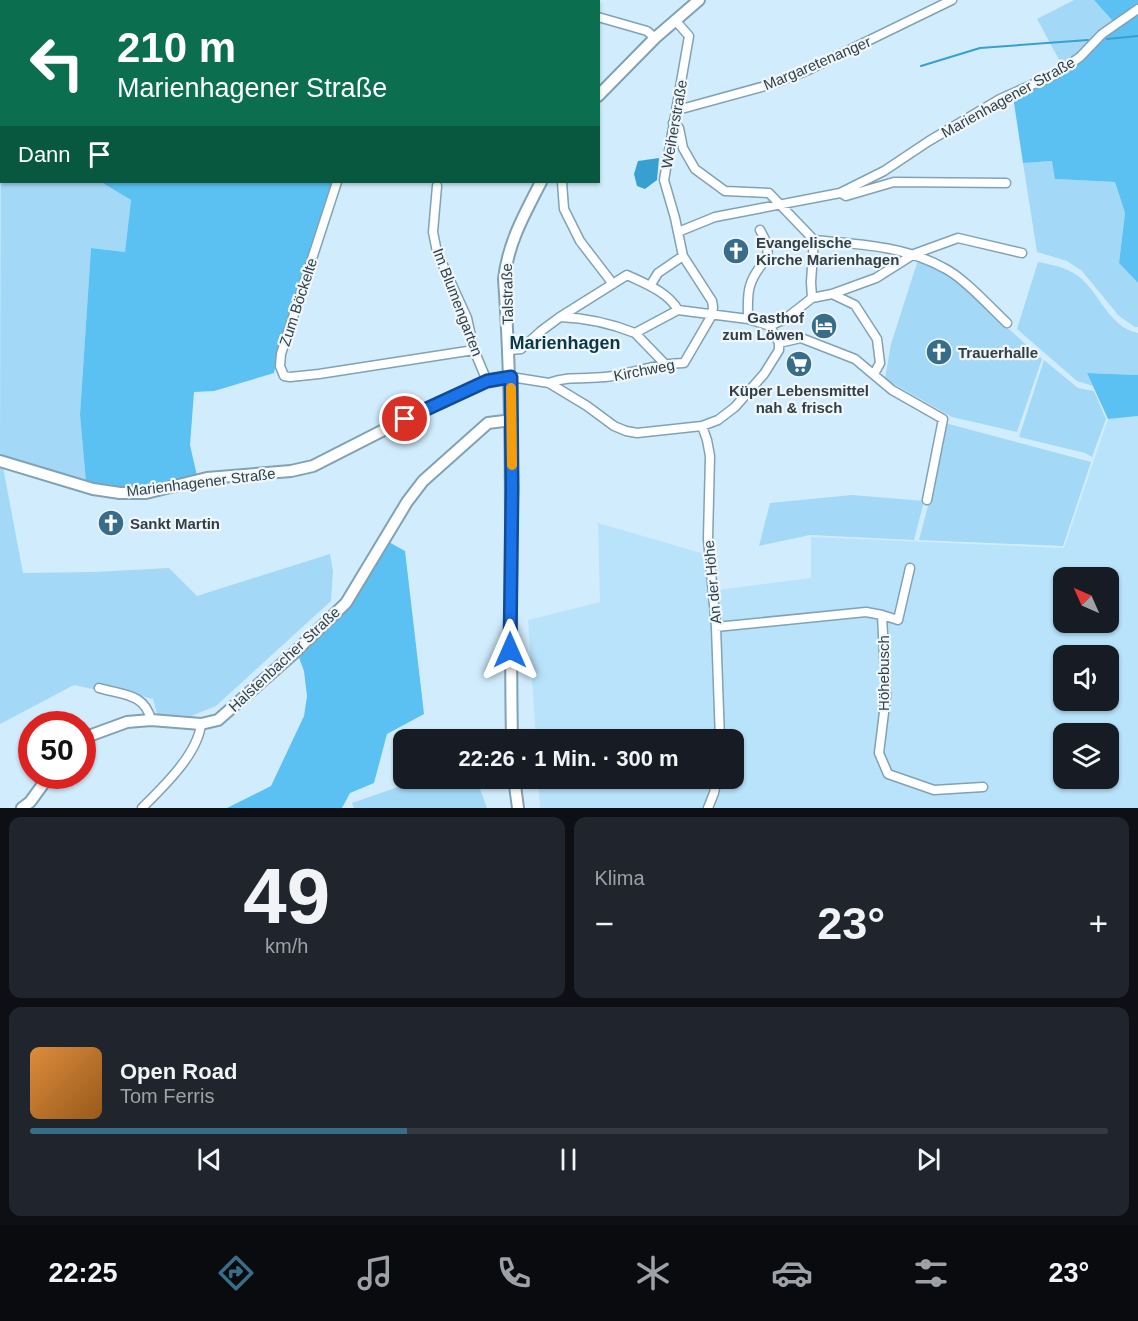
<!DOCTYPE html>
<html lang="de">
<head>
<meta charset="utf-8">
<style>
	body { margin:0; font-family:Arial,sans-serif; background:#20242c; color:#f1f3f6; height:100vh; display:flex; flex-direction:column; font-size:22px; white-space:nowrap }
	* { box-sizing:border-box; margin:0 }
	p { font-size:20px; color:#9ea1a6 }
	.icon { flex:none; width:33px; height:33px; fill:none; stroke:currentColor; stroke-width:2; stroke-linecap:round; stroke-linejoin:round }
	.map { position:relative; height:808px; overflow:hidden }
	.side { display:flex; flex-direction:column; gap:9px; padding:9px; background:#0d0f14; flex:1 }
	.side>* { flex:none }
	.top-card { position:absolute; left:0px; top:0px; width:600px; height:183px; box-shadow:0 2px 4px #0004; background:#0b6e4f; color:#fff; overflow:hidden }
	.needle { width:39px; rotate:315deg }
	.fabs { position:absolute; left:1053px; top:567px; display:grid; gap:12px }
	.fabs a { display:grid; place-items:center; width:66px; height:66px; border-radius:12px; background:#171b24; box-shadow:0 2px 4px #0004; font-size:30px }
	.speed { position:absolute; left:18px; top:711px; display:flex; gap:12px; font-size:30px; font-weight:700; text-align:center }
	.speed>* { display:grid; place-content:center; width:78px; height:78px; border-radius:50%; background:#171b24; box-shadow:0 2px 4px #0004; line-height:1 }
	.speed .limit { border:9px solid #d22; background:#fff; color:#111 }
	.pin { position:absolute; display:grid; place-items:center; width:51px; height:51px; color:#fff; margin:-26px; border:3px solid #fff; border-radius:50%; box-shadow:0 2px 6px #0007 }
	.me { position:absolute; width:66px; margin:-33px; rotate:0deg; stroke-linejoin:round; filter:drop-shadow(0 0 4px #0008) }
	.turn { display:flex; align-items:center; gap:21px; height:126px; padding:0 18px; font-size:27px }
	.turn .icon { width:78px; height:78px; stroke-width:2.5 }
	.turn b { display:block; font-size:42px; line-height:51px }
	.then { display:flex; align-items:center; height:57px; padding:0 18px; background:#0003; gap:12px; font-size:22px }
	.big { font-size:45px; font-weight:800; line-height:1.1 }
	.side .tile { flex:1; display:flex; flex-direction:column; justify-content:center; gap:9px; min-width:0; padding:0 21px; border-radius:12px; background:#20242c }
	.side .dial { align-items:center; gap:0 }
	.dial b { font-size:78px; line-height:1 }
	.song { display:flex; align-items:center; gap:18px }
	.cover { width:72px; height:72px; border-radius:9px; background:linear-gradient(135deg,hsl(30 70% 55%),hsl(30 70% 35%)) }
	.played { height:6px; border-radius:3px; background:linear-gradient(90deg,#376d88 35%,#363941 35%) }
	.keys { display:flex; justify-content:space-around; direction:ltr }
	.heat { display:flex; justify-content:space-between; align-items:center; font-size:33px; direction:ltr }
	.side .tiles { flex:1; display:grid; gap:9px; grid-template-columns:1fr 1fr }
	.tile:last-child { grid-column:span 2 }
	.trip { position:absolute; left:393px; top:729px; width:351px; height:60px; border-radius:12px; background:#171b24; box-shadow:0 2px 4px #0004; font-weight:800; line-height:60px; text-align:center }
	.tabs { display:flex; height:96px; justify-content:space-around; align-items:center; background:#090b0e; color:#9ea1a6 }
	.tabs .icon { width:42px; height:42px }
	.tabs .active { color:#376d88 }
	.tabs b { font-size:27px; color:#f1f3f6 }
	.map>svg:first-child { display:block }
	.built { fill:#b8e3fb; fill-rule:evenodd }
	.green { fill:#a3d8f6 }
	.forest { fill:#5bc0f2 }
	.water { fill:#37a0d0 }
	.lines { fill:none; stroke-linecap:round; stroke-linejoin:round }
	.stream { stroke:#37a0d0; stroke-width:2 }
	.street-casing { stroke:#81a2b4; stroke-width:11 }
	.secondary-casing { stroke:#81a2b4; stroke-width:14 }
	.street { stroke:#fff; stroke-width:8 }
	.secondary { stroke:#fff; stroke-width:10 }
	.route-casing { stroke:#114b97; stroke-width:15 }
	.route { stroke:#1a73e8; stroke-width:10 }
	.slow { stroke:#f59e0b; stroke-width:10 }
	.labels { text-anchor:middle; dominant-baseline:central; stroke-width:4.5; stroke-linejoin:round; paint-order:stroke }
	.street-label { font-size:15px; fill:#313f47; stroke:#f0f7fb }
	.poi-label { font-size:15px; font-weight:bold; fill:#313f47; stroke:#f0f7fb; text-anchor:start }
	.quarter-label { font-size:18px; font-weight:bold; fill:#08374c; stroke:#f0f7fb }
</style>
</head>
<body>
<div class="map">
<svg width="1138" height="808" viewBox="0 0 1138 808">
	<rect width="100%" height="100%" fill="#d1edfd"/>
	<!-- built -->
	<path class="built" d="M 1138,416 L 1138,808 L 540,808 L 538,779 L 734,778 L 734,740 L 536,739 L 528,620 L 600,602 L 598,523 L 701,553 L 717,590 L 811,578 L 811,537 L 1064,548 L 1108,419 ZM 1064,578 L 1108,578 L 1108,622 L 1064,622 ZM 1064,656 L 1108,656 L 1108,700 L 1064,700 ZM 1064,734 L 1108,734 L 1108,778 L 1064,778 Z"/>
	<!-- green -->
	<path class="green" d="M 31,0 L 230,0 L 30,2 Z
		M 1074,0 L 1094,0 L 1114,23 L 1080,53 L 1062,65 L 1037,19 Z
		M 1,54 L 2,182 L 101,182 L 131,200 L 125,252 L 91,248 L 80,415 L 86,482 L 0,457 Z
		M 1053,161 L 1056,179 L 1115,182 L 1125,213 L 1119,263 L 1138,283 L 1138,327 L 1135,327 L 1119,316 L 1082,271 L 1067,261 L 1037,252 L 1023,163 Z
		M 918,260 L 945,271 L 1042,359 L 1017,432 L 952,417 L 885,379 L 891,344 Z
		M 1038,262 C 1053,265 1066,267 1078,276 C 1100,292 1108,327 1138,333 L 1138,375 L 1087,373 L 1093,386 L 1077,381 L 1017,329 Z
		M 1044,360 L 1078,388 L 1094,391 L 1106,419 L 1092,457 L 1085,453 L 1019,437 Z
		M 945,423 L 1091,462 L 1063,546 L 919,540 L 929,502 Z
		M 0,465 L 3,467 L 23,573 L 94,572 L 169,568 L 197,596 L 330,554 L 333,571 L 331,601 L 216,706 L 191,716 L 157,714 L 153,699 L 99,686 L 97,690 L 74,685 L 0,724 Z
		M 852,495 L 924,501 L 914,540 L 810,535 L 759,546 L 770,503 Z
		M 476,778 L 487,808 L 354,808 L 352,803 L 421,779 Z"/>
	<!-- forest -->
	<path class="forest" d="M 1094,0 L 1138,0 L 1138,283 L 1119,263 L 1125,213 L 1115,182 L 1055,179 L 1052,161 L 1023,163 L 1013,96 L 1055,77 L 1117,26 Z
		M 101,182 L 333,182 L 282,335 L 274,373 L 214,391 L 194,392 L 190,445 L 197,476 L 146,488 L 117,488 L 86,482 L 80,415 L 91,248 L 125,252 L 131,200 Z
		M 1087,373 L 1138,375 L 1138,416 L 1108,419 Z
		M 387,541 L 405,551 L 424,714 L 387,734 L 374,783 L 350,793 L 342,808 L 227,808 L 271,786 L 304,716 L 307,696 L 304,671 L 298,655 L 350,602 Z"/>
	<!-- water -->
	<path class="water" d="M 659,158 L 657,180 L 645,189 L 637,186 L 634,174 L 638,161 Z"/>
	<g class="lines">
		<!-- stream -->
		<path class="stream" d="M 1107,39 L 1138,36
			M 921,66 L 980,48 L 1088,40"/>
		<defs>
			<path id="street" d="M 275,0 L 279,2
				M 313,0 L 313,2
				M 543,0 L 546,2
				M 456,2 L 457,0
				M 598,17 L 647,31 L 655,38
				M 677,107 L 685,108 L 776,83 L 806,71 L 952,0
				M 673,123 L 679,128 L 683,148 L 695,169 L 725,191 L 769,193 L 814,240 C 858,244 905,246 944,268 C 963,277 991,308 1007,323
				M 337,182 L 281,354 L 280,366 L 284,376 L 290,377 L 319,374 L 474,350
				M 562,182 L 564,209 L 580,241 L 613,284
				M 437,186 L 433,232 L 437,252 L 467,318 L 474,350 L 487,381
				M 841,193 L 846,196 L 894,182 L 1006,183
				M 678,232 L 715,217 L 840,193 L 884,171 L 929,141 L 1000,99 L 1054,75 L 1080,57 L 1102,34 L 1138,9
				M 650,286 L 658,273 L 683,256
				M 832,294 L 855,305 L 877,339 L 880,363 L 874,374
				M 812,298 L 811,282 L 814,240
				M 748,319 C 748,309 747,295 750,286 C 757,260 779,262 760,230
				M 770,326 L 785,319 L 812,298 L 832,294 L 876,278 L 914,254 L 958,238 L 1022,253
				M 635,333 L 664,363
				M 779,343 L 801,338 L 855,359 L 892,390 L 943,419 L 927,500
				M 509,350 L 521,349 L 541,331 L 560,317 L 627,275 C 646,284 668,292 678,310
				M 511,377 L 549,383 L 587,406 L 614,426 L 626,431 L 637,433 L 702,426 L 718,420 L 735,407 L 764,374 L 779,350 L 779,343 L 770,326 L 748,319 L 678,310 L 635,333 C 610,323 587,318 560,317
				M 549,383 C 567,376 586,379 605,377 C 633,374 655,363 684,363 L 712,315 L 713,307 L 712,301 L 683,256 L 675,218 L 664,180 L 689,36 L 675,20
				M 702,426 L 707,440 L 710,456 L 708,539 L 716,627 L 720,740
				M 882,615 L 898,620 L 910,568
				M 716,627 L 866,612 L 882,615 L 886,696 L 879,753 L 888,774 L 934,790 L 983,787
				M 99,688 C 122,695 145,693 151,720
				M 142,808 C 163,787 198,754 201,724
				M 708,808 L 714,793 L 717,778"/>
			<path id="secondary" d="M 598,96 L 655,38 L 699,0
				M 0,461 L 93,489 L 120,493 L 146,493 L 207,478 L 291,471 L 313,466 L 423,410 L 487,381 L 511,377
				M 512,740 C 509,585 515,433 504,279 C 508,243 525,213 541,182
				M 82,741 L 86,737 L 127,722 L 151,720 L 201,724 L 218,720 L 293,654 L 346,603 L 407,502 L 423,481 L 488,423 L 512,420
				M 514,778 L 518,808
				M 22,808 L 30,802 L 49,776"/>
		</defs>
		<!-- street casing -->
		<use href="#street" class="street-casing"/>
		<!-- secondary casing -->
		<use href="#secondary" class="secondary-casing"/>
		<!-- street -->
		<use href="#street" class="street"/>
		<!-- secondary -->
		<use href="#secondary" class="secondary"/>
	</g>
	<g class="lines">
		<defs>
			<path id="route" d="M 405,419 L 487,381 L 511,377 L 512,488 L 510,650"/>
		</defs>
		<!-- route casing -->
		<use href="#route" class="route-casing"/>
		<!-- route -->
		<use href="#route" class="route"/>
		<!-- slow -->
		<path class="slow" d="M 511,388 L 512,465"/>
	</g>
	<!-- icons -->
	<defs>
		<symbol id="church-disc" viewBox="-11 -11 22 22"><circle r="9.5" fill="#376d88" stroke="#f0f7fb"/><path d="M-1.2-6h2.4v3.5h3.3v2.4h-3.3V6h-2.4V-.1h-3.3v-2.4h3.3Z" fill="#fff"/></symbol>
		<symbol id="hotel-disc" viewBox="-11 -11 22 22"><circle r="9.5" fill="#376d88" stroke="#f0f7fb"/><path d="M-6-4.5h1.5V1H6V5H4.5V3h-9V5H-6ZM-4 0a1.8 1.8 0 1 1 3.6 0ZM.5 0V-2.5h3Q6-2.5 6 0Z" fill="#fff"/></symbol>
		<symbol id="supermarket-disc" viewBox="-11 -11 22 22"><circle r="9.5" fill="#376d88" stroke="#f0f7fb"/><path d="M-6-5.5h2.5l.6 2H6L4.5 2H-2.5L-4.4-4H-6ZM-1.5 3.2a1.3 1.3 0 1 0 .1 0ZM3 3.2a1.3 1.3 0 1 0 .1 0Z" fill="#fff"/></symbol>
	</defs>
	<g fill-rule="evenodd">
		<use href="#church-disc" x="721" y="236" width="30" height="30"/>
		<use href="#hotel-disc" x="809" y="311" width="30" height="30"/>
		<use href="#church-disc" x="924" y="337" width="30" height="30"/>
		<use href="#supermarket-disc" x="784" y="349" width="30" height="30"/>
		<use href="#church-disc" x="96" y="508" width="30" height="30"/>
	</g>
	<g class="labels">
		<!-- street labels -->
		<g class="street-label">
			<text transform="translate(817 63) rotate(-23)">Margaretenanger</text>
			<text transform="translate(1008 97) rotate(-29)">Marienhagener Straße</text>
			<text transform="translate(674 124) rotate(-80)">Weiherstraße</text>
			<text transform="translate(507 294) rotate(-91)">Talstraße</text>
			<text transform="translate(298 302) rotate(-72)">Zum Böckelte</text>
			<text transform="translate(458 302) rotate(69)">Im Blumengarten</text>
			<text transform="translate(644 370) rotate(-11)">Kirchweg</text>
			<text transform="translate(201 482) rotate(-7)">Marienhagener Straße</text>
			<text transform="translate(712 582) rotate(-95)">An der Höhe</text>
			<text transform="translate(284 659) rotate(-43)">Halstenbacher Straße</text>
			<text transform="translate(883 673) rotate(-90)">Höhebusch</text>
		</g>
		<!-- poi labels -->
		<g class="poi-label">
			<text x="756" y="242">Evangelische<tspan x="756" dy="17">Kirche Marienhagen</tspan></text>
			<text x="804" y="317" text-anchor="end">Gasthof<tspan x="804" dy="17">zum Löwen</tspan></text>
			<text x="958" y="352">Trauerhalle</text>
			<text x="799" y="390" text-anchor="middle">Küper Lebensmittel<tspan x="799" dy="17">nah &amp; frisch</tspan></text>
			<text x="130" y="523">Sankt Martin</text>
		</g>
		<!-- quarter labels -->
		<g class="quarter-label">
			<text x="565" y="343">Marienhagen</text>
		</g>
	</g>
</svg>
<div class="fabs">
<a><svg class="needle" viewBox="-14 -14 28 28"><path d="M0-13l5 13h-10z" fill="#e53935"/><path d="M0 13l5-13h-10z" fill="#9ea1a6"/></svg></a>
<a><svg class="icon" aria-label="sound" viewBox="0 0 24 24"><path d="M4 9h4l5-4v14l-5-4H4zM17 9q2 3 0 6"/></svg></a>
<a><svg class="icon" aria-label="layers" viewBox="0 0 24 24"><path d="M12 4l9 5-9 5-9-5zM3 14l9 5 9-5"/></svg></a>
</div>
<div class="speed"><div class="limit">50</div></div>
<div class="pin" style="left:405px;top:419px;background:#d93025"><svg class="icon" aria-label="arrive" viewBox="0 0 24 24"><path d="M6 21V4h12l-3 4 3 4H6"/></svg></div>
<svg class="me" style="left:510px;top:650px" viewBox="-20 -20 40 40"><path d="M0-17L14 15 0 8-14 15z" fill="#1a73e8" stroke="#fff" stroke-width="4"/></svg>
<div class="trip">22:26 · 1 Min. · 300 m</div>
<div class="top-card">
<div class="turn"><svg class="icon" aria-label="left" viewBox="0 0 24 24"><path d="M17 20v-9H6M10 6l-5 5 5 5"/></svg><div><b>210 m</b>Marienhagener Straße</div></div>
<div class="then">Dann<svg class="icon" aria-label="arrive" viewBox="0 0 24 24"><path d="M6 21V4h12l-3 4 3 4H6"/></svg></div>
</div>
</div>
<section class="side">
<div class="tiles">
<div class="tile dial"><b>49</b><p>km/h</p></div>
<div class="tile"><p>Klima</p>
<div class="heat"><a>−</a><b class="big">23°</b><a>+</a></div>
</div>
<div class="tile">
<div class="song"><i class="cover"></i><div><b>Open Road</b><p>Tom Ferris</p></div></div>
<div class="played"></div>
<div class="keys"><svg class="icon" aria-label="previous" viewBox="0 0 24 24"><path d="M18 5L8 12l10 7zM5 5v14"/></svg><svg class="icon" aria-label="pause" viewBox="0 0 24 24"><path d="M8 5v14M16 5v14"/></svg><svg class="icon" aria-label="next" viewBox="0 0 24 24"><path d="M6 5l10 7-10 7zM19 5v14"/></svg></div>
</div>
</div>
</section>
<nav class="tabs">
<b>22:25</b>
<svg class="icon active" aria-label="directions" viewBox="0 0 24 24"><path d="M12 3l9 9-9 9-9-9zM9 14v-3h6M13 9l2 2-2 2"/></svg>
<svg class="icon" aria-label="music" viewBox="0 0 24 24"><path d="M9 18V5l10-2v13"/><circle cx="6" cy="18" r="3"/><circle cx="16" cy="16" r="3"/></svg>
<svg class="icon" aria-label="phone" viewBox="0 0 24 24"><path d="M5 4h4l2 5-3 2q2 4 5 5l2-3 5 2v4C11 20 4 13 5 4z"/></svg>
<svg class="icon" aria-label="climate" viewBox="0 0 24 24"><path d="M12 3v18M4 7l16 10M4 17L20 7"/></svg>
<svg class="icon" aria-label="car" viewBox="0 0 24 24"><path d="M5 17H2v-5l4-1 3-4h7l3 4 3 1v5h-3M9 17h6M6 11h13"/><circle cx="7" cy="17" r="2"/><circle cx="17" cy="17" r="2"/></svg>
<svg class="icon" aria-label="filters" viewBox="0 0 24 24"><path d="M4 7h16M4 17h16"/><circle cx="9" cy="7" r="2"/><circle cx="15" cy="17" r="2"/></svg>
<b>23°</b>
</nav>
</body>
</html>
